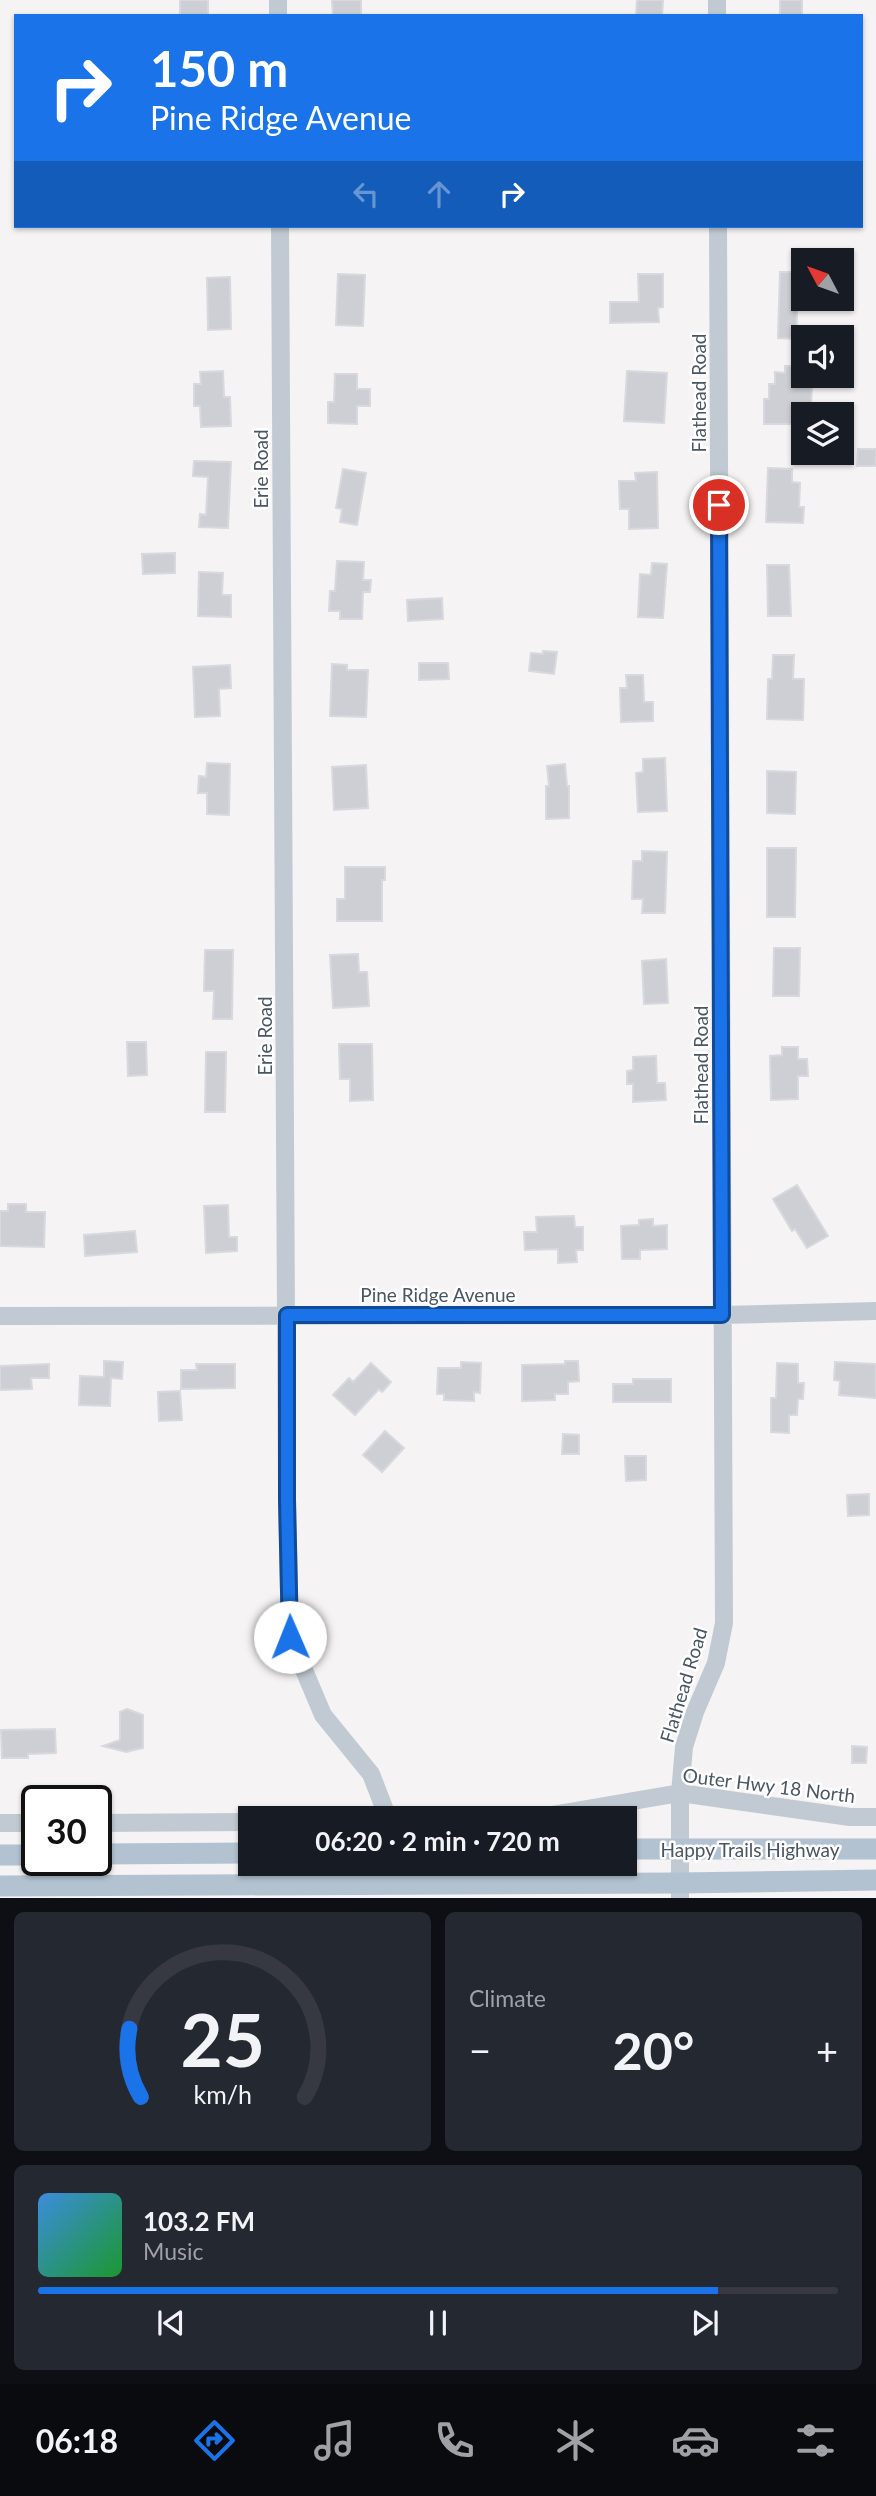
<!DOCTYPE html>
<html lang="en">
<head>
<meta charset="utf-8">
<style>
	body { margin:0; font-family:Lato,sans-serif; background:#242831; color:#f1f3f6; height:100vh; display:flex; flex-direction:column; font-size:26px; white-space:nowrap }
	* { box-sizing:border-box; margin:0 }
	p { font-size:23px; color:#9ea1a6 }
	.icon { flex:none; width:38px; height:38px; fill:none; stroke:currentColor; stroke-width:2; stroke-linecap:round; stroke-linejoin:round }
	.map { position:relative; height:1898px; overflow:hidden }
	.panel { display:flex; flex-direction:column; gap:14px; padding:14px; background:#0d0f14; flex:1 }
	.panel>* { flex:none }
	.banner { position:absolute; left:14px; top:14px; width:849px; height:214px; border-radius:0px; box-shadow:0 2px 5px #0004; background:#1a73e8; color:#fff; overflow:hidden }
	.needle { width:46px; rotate:311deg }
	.buttons { position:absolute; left:791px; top:248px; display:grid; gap:14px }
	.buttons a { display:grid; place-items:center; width:63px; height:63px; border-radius:0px; background:#171b24; box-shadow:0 2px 5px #0004; font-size:35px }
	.speed { position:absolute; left:21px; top:1785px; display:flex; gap:14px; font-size:35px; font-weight:700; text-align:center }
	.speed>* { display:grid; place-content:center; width:91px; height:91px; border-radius:50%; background:#171b24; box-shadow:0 2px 5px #0004; line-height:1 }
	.speed .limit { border:4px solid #111; border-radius:10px; background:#fff; color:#111 }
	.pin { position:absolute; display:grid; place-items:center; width:60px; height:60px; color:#fff; margin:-30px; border:4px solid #fff; border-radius:50%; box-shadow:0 2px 7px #0007 }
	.me { position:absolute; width:77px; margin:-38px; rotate:359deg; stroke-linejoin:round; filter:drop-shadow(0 0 5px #0008) }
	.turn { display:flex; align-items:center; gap:24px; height:147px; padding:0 21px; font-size:32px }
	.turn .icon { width:91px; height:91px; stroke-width:2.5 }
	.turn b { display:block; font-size:49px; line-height:60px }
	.lanes { display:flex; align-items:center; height:66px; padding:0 21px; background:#0003; justify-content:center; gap:35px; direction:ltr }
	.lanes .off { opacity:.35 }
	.big { font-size:52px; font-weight:700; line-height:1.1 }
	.panel .tile { flex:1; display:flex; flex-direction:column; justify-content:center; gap:10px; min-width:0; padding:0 24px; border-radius:10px; background:#242831 }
	.panel .dial { align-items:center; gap:0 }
	.dial svg { height:182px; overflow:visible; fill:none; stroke:#363941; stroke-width:7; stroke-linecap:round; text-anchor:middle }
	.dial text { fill:#f1f3f6; stroke:none }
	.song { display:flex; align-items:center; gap:21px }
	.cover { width:84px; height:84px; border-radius:10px; background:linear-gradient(135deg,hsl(210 70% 55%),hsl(130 70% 35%)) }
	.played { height:7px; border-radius:4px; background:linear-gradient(90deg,#1a73e8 85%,#363941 85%) }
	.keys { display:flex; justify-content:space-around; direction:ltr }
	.heat { display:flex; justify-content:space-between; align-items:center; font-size:38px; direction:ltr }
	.panel .tiles { flex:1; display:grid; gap:14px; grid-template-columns:1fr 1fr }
	.tile:last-child { grid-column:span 2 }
	.trip { position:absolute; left:238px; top:1806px; width:399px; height:70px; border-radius:0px; background:#171b24; box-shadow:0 2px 5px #0004; font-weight:700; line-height:70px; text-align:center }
	.tabs { display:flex; height:112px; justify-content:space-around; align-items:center; background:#090b0e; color:#9ea1a6 }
	.tabs .icon { width:49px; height:49px }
	.tabs .active { color:#1a73e8 }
	.tabs b { font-size:32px; color:#f1f3f6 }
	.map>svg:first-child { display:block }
	.building { fill:#cdcfd5; stroke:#d7d9de; stroke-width:2 }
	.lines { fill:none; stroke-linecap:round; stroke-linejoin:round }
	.minor { stroke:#c1cad2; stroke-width:18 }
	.major { stroke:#b3c2d1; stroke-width:21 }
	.route-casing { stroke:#114b97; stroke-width:18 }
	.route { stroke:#1a73e8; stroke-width:12 }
	.labels { text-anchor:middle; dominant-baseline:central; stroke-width:5; stroke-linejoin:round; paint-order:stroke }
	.street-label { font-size:19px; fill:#4a5661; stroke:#fff }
</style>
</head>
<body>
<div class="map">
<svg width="876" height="1898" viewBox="0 0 876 1898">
	<rect width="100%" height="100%" fill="#f5f3f3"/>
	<!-- building -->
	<path class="building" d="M 180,0 L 208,0 L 208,16 L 180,16 Z
		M 332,0 L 361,0 L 361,16 L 333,16 Z
		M 637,0 L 663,0 L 662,16 L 636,16 Z
		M 780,0 L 802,0 L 802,16 L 780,16 Z
		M 780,272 L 803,272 L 803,286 L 798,286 L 796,339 L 778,338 Z
		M 338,274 L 365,275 L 363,326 L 336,325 Z
		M 638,274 L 663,274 L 663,307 L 658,308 L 659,322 L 610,323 L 610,302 L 639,302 Z
		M 230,277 L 231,329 L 208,330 L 207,278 Z
		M 785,366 L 800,366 L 799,387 L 812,387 L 811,404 L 794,404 L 794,424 L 764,424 L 764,399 L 769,399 L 769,384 L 775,384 L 775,372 L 785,373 Z
		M 223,371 L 224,397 L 230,397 L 231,426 L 201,427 L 200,406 L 194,406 L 194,384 L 201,384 L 200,372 Z
		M 627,371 L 667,373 L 664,423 L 624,421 Z
		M 335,374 L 357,374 L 357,389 L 370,389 L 370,406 L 357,406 L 357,424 L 328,423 L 328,402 L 334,402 Z
		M 858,449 L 876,449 L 876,466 L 857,466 Z
		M 194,461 L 231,462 L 228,528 L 199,527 L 200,514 L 206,515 L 208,477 L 193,476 Z
		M 768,468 L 792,469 L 792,482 L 800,483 L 799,507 L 804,507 L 803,523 L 766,522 Z
		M 343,469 L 366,473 L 357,525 L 340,522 L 342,509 L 336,508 Z
		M 657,472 L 658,528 L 629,529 L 629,509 L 620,509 L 619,481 L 636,481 L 635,473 Z
		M 175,553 L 175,573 L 143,574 L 142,554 Z
		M 337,561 L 364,562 L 363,580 L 371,580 L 370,592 L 363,592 L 362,619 L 340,619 L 340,611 L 329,611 L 330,591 L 335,591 Z
		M 652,563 L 667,564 L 663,618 L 638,617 L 640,574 L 651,575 Z
		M 767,565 L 789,565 L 791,616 L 768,616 Z
		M 199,572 L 223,573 L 222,595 L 231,595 L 231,617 L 198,616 Z
		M 442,598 L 443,619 L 408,621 L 407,600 Z
		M 543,651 L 557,652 L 554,674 L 529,671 L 531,653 L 543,654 Z
		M 773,655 L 794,655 L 793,679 L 804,679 L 803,720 L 767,719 L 768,679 L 772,679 Z
		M 419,663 L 448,663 L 449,679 L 419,680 Z
		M 332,664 L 347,665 L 347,670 L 368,670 L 366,717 L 330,716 Z
		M 230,665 L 231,688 L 219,689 L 220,716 L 195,717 L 193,667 Z
		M 626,675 L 643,675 L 644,702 L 653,702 L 653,721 L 621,722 L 620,688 L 627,688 Z
		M 665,758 L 667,811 L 638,812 L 636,773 L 643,772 L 643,759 Z
		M 207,763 L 230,764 L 229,815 L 207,814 L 207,793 L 198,793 L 199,776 L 206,777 Z
		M 565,764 L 567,786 L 569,786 L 569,818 L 546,819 L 546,786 L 549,786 L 547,766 Z
		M 366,765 L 368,808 L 334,810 L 332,767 Z
		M 767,771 L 796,772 L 795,814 L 767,813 Z
		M 767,848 L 796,848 L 795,917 L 767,917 Z
		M 642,851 L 667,852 L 665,913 L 642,913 L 643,899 L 632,899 L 633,861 L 642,861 Z
		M 345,867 L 385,867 L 385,880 L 382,880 L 382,921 L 337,921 L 337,899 L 345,899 Z
		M 774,948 L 800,948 L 799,996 L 773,996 Z
		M 205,950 L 233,950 L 232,1019 L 213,1019 L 214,991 L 204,991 Z
		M 358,954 L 359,972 L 367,972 L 369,1006 L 333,1008 L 330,955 Z
		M 666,959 L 668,1003 L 644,1004 L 642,961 Z
		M 127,1042 L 146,1042 L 147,1075 L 128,1076 Z
		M 339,1044 L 372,1044 L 373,1100 L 350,1101 L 350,1079 L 340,1079 Z
		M 782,1047 L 798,1047 L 798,1059 L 807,1059 L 808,1076 L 798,1076 L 798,1099 L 771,1100 L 770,1056 L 782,1055 Z
		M 206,1052 L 226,1052 L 225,1112 L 205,1112 Z
		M 656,1056 L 657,1083 L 665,1083 L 666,1100 L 633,1102 L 633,1084 L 627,1084 L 627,1071 L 633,1070 L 633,1057 Z
		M 797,1185 L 828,1236 L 807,1248 L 795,1229 L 792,1231 L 773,1199 Z
		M 8,1204 L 26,1204 L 26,1212 L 45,1212 L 44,1247 L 0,1246 L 0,1211 L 8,1211 Z
		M 228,1205 L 229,1237 L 237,1237 L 237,1251 L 206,1253 L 204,1206 Z
		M 574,1216 L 575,1227 L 583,1227 L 583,1250 L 576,1250 L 577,1262 L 558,1263 L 558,1249 L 525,1250 L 524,1232 L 537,1232 L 536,1217 Z
		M 653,1219 L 653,1226 L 667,1225 L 667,1249 L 640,1250 L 640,1259 L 622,1259 L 621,1226 L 639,1225 L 639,1220 Z
		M 135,1231 L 137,1252 L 85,1256 L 84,1235 Z
		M 104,1361 L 123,1362 L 122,1379 L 111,1378 L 110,1406 L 79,1405 L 80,1376 L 104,1377 Z
		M 565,1361 L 578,1361 L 579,1381 L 568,1382 L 568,1394 L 555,1394 L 555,1400 L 522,1401 L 522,1365 L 565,1364 Z
		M 461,1362 L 481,1363 L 480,1393 L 474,1392 L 474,1401 L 444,1400 L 444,1394 L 437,1394 L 438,1368 L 461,1368 Z
		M 835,1362 L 876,1364 L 876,1398 L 839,1395 L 840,1381 L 834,1380 Z
		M 371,1363 L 391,1382 L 382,1392 L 379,1389 L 355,1415 L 333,1395 L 349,1378 L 353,1382 Z
		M 777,1363 L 798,1364 L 798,1383 L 804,1383 L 803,1399 L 798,1399 L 797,1415 L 789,1415 L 789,1433 L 771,1432 L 771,1398 L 776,1398 Z
		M 49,1364 L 49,1378 L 31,1378 L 32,1389 L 0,1390 L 0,1366 Z
		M 196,1364 L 235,1364 L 235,1388 L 181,1389 L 181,1370 L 197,1370 Z
		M 633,1379 L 671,1379 L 671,1402 L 613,1402 L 613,1384 L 633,1384 Z
		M 180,1391 L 182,1420 L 159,1421 L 158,1392 Z
		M 385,1431 L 404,1448 L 382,1472 L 363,1455 Z
		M 563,1434 L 579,1435 L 579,1454 L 562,1454 Z
		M 625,1456 L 646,1456 L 646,1480 L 626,1481 Z
		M 869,1494 L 869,1515 L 848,1516 L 847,1495 Z
		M 127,1709 L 143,1715 L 143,1748 L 126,1752 L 103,1746 L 120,1740 L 120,1712 Z
		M 55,1729 L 56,1753 L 28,1754 L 28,1758 L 2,1758 L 1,1730 Z
		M 852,1746 L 867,1747 L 866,1763 L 852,1763 Z"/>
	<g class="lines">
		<!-- minor -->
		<path class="minor" d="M 278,0 L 278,16
			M 717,0 L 717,16
			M 280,226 L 287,1500 L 290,1637 L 323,1715 L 371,1774 L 388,1818
			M 0,1316 L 722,1315 L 876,1311
			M 534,1818 L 680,1793 L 850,1817 L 876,1817
			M 0,1823 L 37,1823
			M 96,1823 L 250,1822
			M 680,1898 L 680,1793 L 684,1747 L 695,1712 L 716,1663 L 724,1623 L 718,226"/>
		<!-- major -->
		<path class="major" d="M 625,1849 L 876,1849
			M 96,1854 L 250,1853
			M 0,1855 L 37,1855
			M 0,1886 L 680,1883 L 876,1880"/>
	</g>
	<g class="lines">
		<defs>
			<path id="route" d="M 290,1637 L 287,1500 L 287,1315 L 722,1315 L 719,505"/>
		</defs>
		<!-- route casing -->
		<use href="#route" class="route-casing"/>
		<!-- route -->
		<use href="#route" class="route"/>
	</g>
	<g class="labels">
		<!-- street labels -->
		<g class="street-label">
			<text transform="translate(698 393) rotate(-90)">Flathead Road</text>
			<text transform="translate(260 469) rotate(-90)">Erie Road</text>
			<text transform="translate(264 1036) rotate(-90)">Erie Road</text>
			<text transform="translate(700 1065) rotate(-90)">Flathead Road</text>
			<text x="438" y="1294">Pine Ridge Avenue</text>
			<text transform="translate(683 1685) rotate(-73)">Flathead Road</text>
			<text transform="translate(769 1785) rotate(7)">Outer Hwy 18 North</text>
			<text x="750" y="1849">Happy Trails Highway</text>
		</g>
	</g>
</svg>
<div class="buttons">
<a><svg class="needle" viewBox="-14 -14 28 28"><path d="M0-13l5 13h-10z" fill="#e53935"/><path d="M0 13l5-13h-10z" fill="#9ea1a6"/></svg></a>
<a><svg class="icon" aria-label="sound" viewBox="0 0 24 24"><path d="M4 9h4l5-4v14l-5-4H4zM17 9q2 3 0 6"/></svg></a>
<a><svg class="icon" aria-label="layers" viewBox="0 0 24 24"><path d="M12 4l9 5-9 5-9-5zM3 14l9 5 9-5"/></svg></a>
</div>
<div class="speed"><div class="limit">30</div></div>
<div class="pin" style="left:719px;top:505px;background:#d93025"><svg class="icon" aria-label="arrive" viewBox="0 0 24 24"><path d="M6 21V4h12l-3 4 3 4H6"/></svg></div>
<svg class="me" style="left:290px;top:1637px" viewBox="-20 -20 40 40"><circle r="19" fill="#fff"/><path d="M0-13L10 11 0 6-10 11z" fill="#1a73e8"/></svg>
<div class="trip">06:20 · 2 min · 720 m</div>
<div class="banner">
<div class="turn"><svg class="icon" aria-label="right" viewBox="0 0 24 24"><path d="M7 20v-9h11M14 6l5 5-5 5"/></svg><div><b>150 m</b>Pine Ridge Avenue</div></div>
<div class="lanes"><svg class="icon off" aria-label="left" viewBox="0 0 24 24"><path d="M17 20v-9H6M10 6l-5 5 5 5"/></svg><svg class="icon off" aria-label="ahead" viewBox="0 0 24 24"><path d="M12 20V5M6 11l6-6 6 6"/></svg><svg class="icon" aria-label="right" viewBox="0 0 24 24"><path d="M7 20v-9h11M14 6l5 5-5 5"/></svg></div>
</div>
</div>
<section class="panel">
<div class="tiles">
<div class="tile dial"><svg viewBox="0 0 100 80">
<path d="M14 69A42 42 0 1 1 86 69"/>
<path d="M14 69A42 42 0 0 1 9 39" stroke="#1a73e8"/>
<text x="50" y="56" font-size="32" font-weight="700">25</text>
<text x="50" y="72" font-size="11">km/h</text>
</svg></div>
<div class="tile"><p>Climate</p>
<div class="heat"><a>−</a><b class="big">20°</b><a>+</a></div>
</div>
<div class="tile">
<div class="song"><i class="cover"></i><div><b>103.2 FM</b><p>Music</p></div></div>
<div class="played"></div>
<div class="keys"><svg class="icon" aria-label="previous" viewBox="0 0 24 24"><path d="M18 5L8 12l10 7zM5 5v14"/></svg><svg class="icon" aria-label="pause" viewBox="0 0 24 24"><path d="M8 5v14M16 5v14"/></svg><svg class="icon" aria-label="next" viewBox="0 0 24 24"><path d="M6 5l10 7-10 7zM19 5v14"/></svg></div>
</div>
</div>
</section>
<nav class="tabs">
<b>06:18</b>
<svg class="icon active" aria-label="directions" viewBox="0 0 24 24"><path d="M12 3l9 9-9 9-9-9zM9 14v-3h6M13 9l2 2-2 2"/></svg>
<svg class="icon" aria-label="music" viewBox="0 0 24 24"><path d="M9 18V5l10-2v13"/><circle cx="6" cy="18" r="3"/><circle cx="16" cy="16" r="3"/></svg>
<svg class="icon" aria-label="phone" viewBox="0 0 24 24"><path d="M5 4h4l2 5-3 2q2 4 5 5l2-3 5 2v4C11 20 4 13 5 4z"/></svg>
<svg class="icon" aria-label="climate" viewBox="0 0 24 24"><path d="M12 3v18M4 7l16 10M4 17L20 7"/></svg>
<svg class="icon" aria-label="car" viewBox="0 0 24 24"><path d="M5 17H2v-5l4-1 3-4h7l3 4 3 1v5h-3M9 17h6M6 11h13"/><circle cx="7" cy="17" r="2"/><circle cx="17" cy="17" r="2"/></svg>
<svg class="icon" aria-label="filters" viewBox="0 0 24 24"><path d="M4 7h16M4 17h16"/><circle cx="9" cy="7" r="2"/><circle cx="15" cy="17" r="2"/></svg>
</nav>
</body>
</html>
